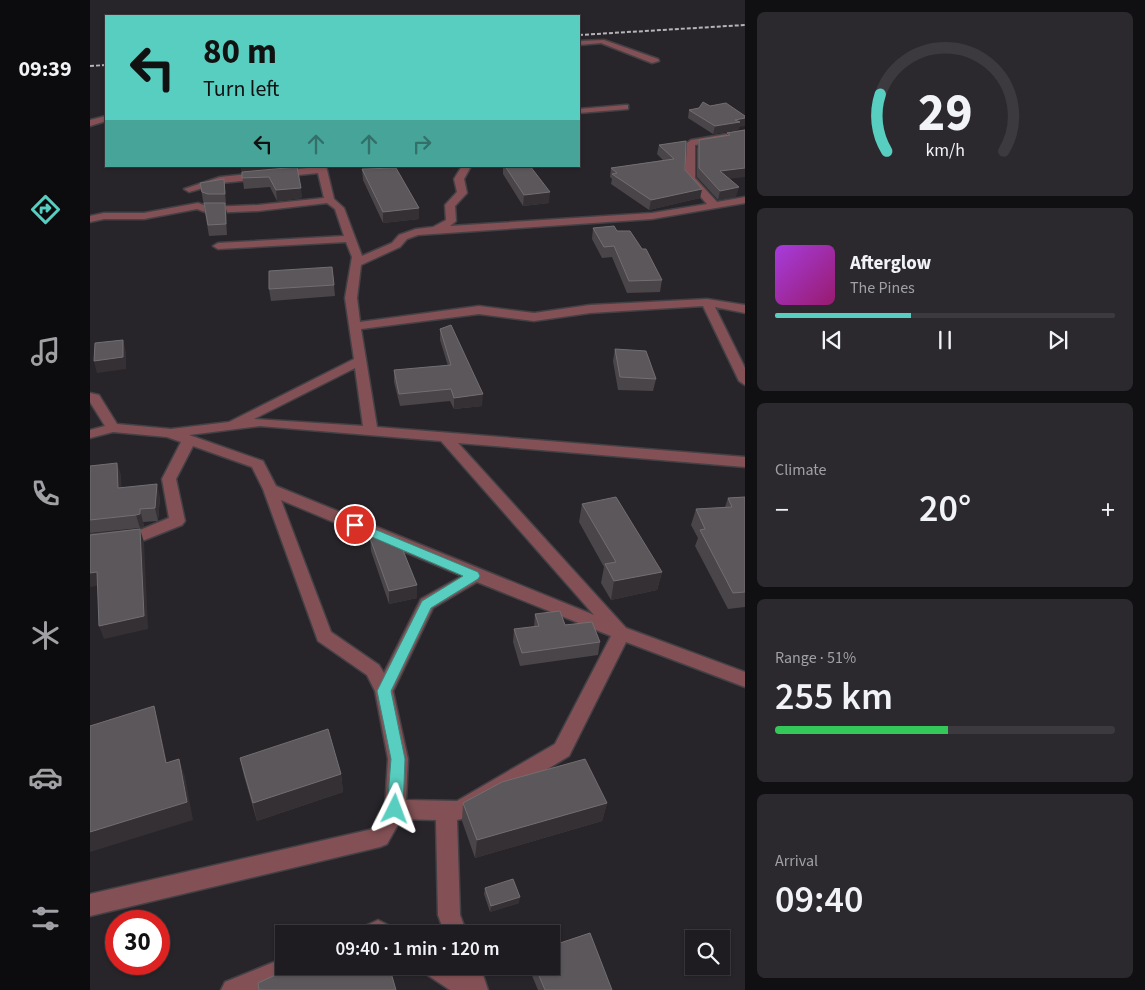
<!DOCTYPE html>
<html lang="en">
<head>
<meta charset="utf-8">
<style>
	body { margin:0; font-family:"Source Sans 3",sans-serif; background:#2b292d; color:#f1f3f6; height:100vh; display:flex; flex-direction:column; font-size:19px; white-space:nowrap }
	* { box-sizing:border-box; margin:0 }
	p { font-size:16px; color:#a1a1a5 }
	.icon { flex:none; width:28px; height:28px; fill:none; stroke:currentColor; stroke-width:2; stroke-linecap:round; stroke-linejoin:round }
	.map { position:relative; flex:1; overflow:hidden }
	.details { display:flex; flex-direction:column; gap:12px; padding:12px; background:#100f12; width:400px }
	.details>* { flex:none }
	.guide { position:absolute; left:15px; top:15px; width:475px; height:152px; border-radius:0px; box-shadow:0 1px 4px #0004,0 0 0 1px #3c3a3e; background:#58cec0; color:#111; overflow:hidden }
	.buttons { position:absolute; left:595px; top:930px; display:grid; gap:10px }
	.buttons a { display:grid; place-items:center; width:45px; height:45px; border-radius:0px; background:#1e1c20; box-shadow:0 1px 4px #0004,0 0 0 1px #3c3a3e; font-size:25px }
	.speed { position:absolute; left:15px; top:910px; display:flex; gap:10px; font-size:25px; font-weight:700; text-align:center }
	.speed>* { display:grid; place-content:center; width:65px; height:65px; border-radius:50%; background:#1e1c20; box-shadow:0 1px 4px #0004,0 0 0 1px #3c3a3e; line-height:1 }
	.speed .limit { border:8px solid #d22; background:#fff; color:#111 }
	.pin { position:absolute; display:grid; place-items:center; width:42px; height:42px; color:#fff; margin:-21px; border:2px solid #fff; border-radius:50%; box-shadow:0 1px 5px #0007 }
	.me { position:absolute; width:55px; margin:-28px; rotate:3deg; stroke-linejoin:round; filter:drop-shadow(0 0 4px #0008) }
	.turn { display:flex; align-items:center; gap:18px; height:105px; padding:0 15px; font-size:22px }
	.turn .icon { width:65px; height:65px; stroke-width:2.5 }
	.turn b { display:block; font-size:35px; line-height:42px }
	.lanes { display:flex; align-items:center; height:48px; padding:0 15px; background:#0003; justify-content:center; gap:25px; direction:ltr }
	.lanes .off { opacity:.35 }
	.big { font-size:38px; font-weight:600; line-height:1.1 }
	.details .widget { flex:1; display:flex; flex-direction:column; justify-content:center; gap:8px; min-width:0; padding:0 18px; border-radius:8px; background:#2b292d }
	.details .dial { align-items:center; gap:0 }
	.dial svg { height:130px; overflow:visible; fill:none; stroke:#3c3a3e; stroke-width:7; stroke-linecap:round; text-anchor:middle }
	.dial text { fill:#f1f3f6; stroke:none }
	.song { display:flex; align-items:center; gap:15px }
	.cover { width:60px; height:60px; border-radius:8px; background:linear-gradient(135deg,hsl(280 70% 55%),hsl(320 70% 35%)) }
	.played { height:5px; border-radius:2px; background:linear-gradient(90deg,#58cec0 40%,#3c3a3e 40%) }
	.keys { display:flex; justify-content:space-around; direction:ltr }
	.heat { display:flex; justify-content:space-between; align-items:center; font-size:28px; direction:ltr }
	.charge { height:8px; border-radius:4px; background:linear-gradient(90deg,#34c759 51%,#3c3a3e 0) }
	.trip { position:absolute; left:185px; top:925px; width:285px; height:50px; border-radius:0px; background:#1e1c20; box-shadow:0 1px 4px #0004,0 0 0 1px #3c3a3e; font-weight:600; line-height:50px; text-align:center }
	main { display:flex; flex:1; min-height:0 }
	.menu { display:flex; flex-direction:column; width:90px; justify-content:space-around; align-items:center; background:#0c0b0d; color:#a1a1a5 }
	.menu .icon { width:35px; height:35px }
	.menu .selected { color:#58cec0 }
	.menu b { font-size:22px; color:#f1f3f6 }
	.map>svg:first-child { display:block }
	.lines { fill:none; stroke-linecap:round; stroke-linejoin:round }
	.minor-casing { stroke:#444146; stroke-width:3 }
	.minor { fill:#835155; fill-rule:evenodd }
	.rail { stroke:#b6b4b8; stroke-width:2; stroke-dasharray:4 2; stroke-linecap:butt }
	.wall { fill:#494548 }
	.shaded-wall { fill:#353034 }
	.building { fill:#5b575a; stroke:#726e71 }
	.route { fill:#58cec0; stroke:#39867d }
</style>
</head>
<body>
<main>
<nav class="menu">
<b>09:39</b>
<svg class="icon selected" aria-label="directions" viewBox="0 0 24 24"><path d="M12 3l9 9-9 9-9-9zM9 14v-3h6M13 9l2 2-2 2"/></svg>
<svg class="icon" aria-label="music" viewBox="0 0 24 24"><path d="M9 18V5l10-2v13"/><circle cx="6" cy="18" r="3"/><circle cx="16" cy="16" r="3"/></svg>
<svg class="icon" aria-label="phone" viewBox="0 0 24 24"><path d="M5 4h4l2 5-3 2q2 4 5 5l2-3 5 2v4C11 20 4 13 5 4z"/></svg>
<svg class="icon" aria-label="climate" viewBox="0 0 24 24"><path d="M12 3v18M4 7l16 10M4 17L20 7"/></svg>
<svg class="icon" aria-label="car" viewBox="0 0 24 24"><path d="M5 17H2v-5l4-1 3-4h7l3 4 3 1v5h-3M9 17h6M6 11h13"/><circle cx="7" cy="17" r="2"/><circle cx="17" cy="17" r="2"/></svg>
<svg class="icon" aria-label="filters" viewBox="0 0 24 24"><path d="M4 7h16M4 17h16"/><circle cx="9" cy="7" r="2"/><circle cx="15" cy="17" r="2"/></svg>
</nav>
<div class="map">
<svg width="655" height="990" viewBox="0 0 655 990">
	<rect width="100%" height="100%" fill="#28252a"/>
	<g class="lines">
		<defs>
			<path id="minor" d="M 514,40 L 568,59 L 569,61 L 562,63 L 511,43 L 489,45 L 489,41 Z
				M 535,105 L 538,105 L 538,109 L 489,113 L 489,109 Z
				M 16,116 L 16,121 L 0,126 L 0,120 Z
				M 655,131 L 655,137 L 605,145 L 605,178 L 627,202 L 655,197 L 655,203 L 562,219 L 328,235 L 317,239 L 310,247 L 271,265 L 267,298 L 270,322 L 389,306 L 444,313 L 500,305 L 617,299 L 655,305 L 655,313 L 625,307 L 655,368 L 655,385 L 649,381 L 613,306 L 500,313 L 444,321 L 389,314 L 271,329 L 287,427 L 655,457 L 655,467 L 368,443 L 536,628 L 655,672 L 655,687 L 536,642 L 479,756 L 376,818 L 367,820 L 370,915 L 377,934 L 355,934 L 348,915 L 346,820 L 311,819 L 297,844 L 290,847 L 0,916 L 0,894 L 283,829 L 295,808 L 298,759 L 285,691 L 277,675 L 228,641 L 173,489 L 162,467 L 103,446 L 86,479 L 95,521 L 92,525 L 52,541 L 0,547 L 0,535 L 50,530 L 79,518 L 72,479 L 91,442 L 77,437 L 23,432 L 0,438 L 0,430 L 15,426 L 0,402 L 0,393 L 9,395 L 27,424 L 81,429 L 139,422 L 264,359 L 255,298 L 262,257 L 256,242 L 128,249 L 123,246 L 128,243 L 254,236 L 245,209 L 237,203 L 168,211 L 118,213 L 107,209 L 54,219 L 14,219 L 0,222 L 0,216 L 14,213 L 54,213 L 108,203 L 119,207 L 168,205 L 234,198 L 228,173 L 131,183 L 99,192 L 94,189 L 130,177 L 236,166 L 244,199 L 254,208 L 272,256 L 302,243 L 309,235 L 326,229 L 343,227 L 356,220 L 355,205 L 367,192 L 364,179 L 372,166 L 381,166 L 374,179 L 377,193 L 365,206 L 366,221 L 360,226 L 562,213 L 617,204 L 595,179 L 597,143 L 601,140 ZM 265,368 L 273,426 L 164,419 ZM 170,426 L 351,441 L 504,615 L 186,486 L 173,461 L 99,435 ZM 191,500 L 372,576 L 331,599 L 294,673 L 289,665 L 241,632 ZM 387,582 L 521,636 L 465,744 L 367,801 L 316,800 L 318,759 L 303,691 L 343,608 Z
				M 288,920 L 300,926 L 303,934 L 272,934 L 275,926 Z
				M 194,958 L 194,966 L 214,966 L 210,974 L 172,990 L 131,990 L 135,982 Z
				M 332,966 L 390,966 L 398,990 L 360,990 L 336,974 Z"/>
		</defs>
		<!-- minor casing -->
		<use href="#minor" class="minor-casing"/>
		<!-- minor -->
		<use href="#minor" class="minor"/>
		<!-- rail -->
		<path class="rail" d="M 489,35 L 655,25
			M 0,66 L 16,65"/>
	</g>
	<!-- wall -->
	<path class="wall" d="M 599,110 L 649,127 L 648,130 L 623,134 L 598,118 Z
		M 655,130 L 639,179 L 646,197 L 628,200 L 607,177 L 607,149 L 609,140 L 637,136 L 637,133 Z
		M 596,141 L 595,170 L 612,189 L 610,198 L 559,210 L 521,184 L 522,179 L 520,177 L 521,168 L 573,160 L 567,154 L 569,145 Z
		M 151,166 L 206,166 L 212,198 L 187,201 L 180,187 L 154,189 Z
		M 413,166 L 440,166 L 459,203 L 433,206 L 413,174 Z
		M 272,169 L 329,208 L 329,219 L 293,223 L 273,180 Z
		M 134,179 L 135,190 L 136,204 L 135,204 L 137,214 L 137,235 L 119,236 L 110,183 Z
		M 503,228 L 527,231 L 572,280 L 570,292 L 537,293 L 522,257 L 512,258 L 502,239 Z
		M 244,285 L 245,296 L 181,301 L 179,289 Z
		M 350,329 L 392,406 L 364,409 L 360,401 L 310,406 L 304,382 L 304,370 L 358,366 L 350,340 Z
		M 525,349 L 566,379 L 563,391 L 528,390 L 523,361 Z
		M 0,466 L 31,475 L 31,487 L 70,497 L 68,521 L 53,522 L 54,527 L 50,528 L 0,533 Z
		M 655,497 L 655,607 L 638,609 L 605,546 L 608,538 L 601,525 L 606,509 L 635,507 L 638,498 Z
		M 492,504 L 572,572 L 567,590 L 521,600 L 511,583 L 514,567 L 489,522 Z
		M 280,538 L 327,598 L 299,604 L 281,551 Z
		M 445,614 L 475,625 L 510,642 L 508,655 L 430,666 L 423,642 L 424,629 L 444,627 Z
		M 150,758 L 251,774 L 253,792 L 167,821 L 154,776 Z
		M 373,803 L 517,803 L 512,821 L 385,858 L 372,821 Z
		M 395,888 L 429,903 L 400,912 L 394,894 Z
		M 438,966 L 461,966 L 522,990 L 448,990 Z"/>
	<!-- shaded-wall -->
	<path class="shaded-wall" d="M 655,118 L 655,126 L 649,127 L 648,130 L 623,134 L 625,126 L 645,120 Z
		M 151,166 L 206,166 L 206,167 L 152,173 Z
		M 655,168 L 655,177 L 628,180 L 630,171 Z
		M 649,187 L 646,197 L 628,200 L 630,191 Z
		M 211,188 L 212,198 L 187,201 L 186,190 Z
		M 612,189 L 610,198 L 559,210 L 561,200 Z
		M 460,192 L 459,203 L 433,206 L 434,195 Z
		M 135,203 L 137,214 L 137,235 L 136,224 Z
		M 329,208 L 329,219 L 293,223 L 293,212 Z
		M 33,340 L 36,352 L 36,369 L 7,373 L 4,361 Z
		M 393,394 L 392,406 L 364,409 L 364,398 Z
		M 27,463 L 31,475 L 32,501 L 28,488 Z
		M 67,484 L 70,497 L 68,521 L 65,508 Z
		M 50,509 L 53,522 L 54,527 L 50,528 L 46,515 Z
		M 50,529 L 54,542 L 58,629 L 14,639 L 9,626 Z
		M 7,572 L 12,585 L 0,587 L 0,573 Z
		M 572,572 L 567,590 L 521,600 L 524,581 Z
		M 327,585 L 327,598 L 299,604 L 299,591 Z
		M 64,706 L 69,725 L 81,781 L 76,763 Z
		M 89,759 L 95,777 L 103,820 L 0,852 L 0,832 Z
		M 251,774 L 253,792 L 167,821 L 163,803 Z
		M 517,803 L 512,821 L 385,858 L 387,840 Z
		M 430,897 L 429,903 L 400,912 L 401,906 Z"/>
	<!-- building -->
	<path class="building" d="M 613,102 L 620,106 L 636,103 L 655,116 L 655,118 L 645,120 L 650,122 L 625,126 L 599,110 L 609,108 Z
		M 655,130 L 655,168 L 630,171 L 649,187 L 630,191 L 609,168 L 609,140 L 640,135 L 637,133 Z
		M 596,141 L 595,170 L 612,189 L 561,200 L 522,174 L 527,173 L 521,168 L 584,159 L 569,145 Z
		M 415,166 L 440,166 L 460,192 L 434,195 Z
		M 207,167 L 211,188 L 186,190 L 179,177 L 152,178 L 152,172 Z
		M 306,168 L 329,208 L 293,212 L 272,169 Z
		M 134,179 L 135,194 L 118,194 L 112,192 L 110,183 Z
		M 114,203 L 135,203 L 136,224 L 118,225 Z
		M 524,226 L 527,231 L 540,231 L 552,249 L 556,249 L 572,280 L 539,281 L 524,246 L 514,247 L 503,228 Z
		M 242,267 L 244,285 L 179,289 L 179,271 Z
		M 361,325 L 393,394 L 364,398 L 361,389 L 309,394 L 304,370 L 361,365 L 350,329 Z
		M 33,340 L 33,357 L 4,361 L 5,343 Z
		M 525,349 L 556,351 L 566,379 L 530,377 Z
		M 27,463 L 28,488 L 67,484 L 65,508 L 50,509 L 50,514 L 46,515 L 0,520 L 0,466 Z
		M 526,497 L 572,572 L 524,581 L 515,564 L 526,562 L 492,504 Z
		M 655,497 L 655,592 L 643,593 L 610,530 L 615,529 L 606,509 L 642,507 L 638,498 Z
		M 50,529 L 54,616 L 9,626 L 7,572 L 0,573 L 0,535 Z
		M 299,535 L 308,538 L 327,585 L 299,591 L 280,538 Z
		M 470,611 L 475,625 L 502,622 L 510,642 L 432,653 L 424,629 L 449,626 L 445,614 Z
		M 64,706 L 76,763 L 89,759 L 97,802 L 0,832 L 0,726 Z
		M 238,729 L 251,774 L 163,803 L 150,758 Z
		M 495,759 L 517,803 L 387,840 L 373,803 L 412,782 Z
		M 423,879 L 430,897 L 401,906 L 395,888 Z
		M 287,929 L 289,934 L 276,934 Z
		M 500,933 L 522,990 L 455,990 L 445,966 L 461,966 L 461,946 Z
		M 205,966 L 299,966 L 306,990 L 169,990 L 168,983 Z"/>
	<!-- route -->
	<path class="route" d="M 265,521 L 388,572 L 390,576 L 388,579 L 341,608 L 301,691 L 315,759 L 313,809 L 310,814 L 305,816 L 299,814 L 297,809 L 301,759 L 287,691 L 332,601 L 373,576 L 261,528 L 259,525 Z"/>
</svg>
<div class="buttons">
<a><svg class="icon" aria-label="search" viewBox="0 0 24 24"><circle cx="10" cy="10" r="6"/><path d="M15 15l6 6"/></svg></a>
</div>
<div class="speed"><div class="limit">30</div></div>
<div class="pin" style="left:265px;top:525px;background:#d93025"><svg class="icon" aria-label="arrive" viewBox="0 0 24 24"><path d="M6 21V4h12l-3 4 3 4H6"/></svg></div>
<svg class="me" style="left:305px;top:809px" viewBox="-20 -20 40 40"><path d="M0-17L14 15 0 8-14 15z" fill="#58cec0" stroke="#fff" stroke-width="4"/></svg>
<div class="trip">09:40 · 1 min · 120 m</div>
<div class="guide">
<div class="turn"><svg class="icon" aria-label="left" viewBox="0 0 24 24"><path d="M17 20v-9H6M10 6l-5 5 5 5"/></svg><div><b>80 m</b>Turn left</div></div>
<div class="lanes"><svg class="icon" aria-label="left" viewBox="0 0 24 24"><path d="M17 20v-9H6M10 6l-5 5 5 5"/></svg><svg class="icon off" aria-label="ahead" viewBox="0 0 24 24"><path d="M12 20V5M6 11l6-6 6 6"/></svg><svg class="icon off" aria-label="ahead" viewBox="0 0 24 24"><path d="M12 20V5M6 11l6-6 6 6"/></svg><svg class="icon off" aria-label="right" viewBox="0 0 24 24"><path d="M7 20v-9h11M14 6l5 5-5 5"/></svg></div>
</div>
</div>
<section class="details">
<div class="widget dial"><svg viewBox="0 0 100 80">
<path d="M14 69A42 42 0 1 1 86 69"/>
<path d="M14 69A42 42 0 0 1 10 34" stroke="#58cec0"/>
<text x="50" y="56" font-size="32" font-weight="700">29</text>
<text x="50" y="72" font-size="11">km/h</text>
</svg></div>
<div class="widget">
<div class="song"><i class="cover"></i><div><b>Afterglow</b><p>The Pines</p></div></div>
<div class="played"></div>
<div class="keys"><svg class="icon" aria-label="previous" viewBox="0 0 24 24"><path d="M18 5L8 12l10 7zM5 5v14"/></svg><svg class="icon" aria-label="pause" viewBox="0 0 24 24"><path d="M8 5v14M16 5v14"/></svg><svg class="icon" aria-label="next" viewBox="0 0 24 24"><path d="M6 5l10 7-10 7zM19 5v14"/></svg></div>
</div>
<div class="widget"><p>Climate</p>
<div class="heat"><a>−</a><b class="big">20°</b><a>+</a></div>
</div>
<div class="widget"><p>Range · 51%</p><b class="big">255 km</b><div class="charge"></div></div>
<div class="widget"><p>Arrival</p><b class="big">09:40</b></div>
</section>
</main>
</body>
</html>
